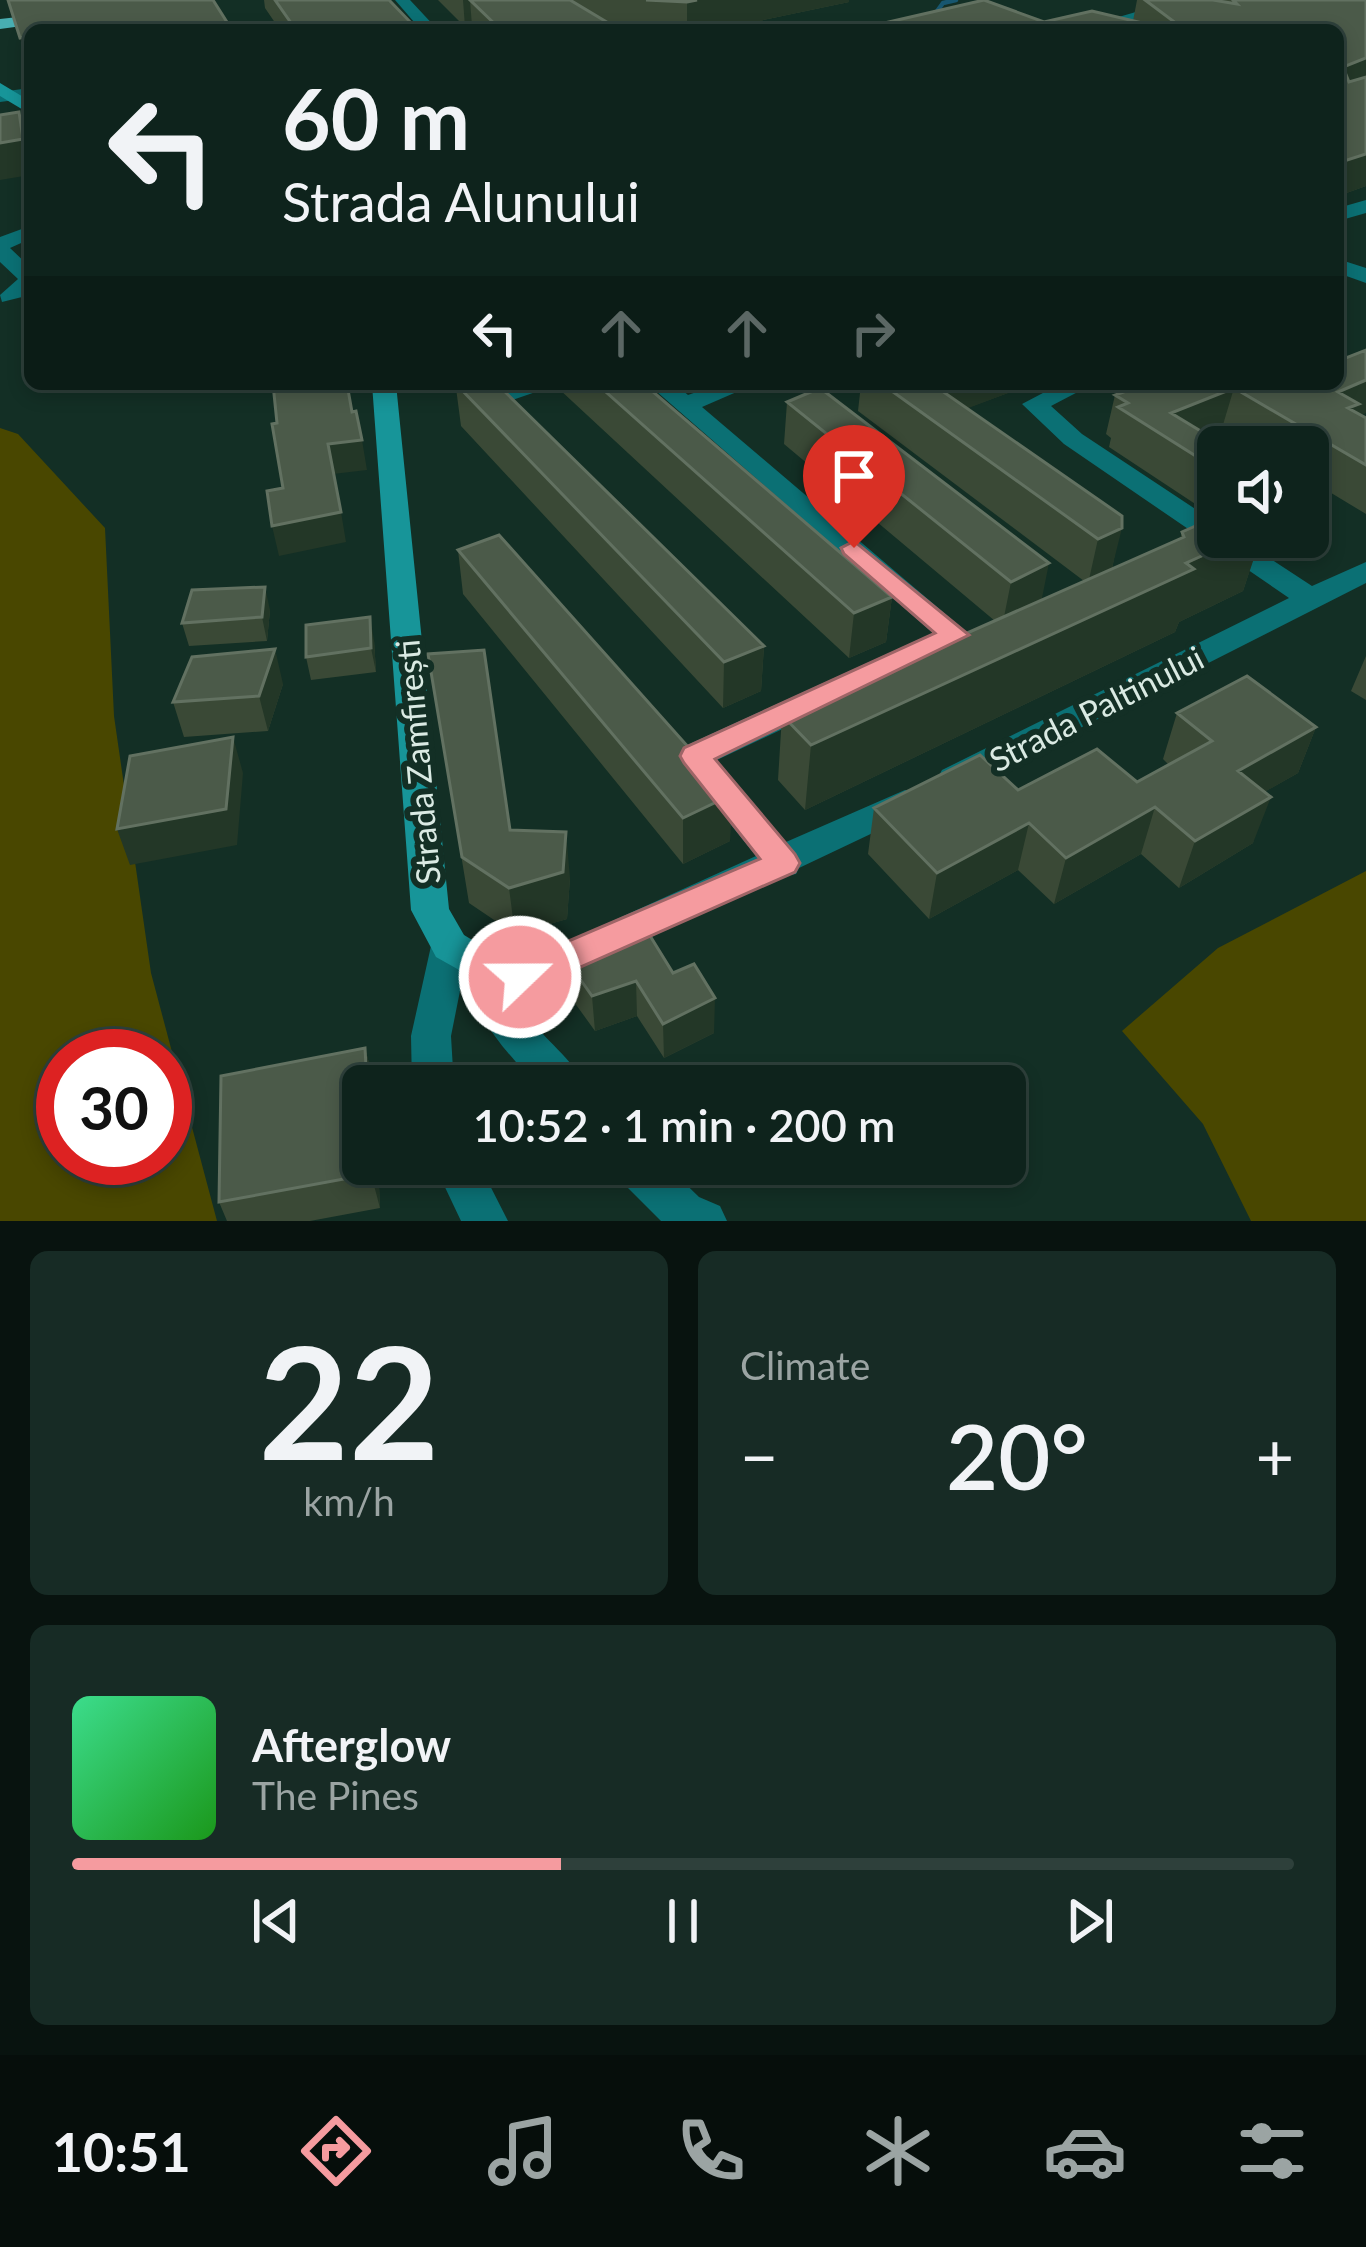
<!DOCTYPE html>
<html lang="en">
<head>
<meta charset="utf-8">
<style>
	body { margin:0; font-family:Lato,sans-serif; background:#172b25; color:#f1f3f6; height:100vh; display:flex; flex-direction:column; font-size:45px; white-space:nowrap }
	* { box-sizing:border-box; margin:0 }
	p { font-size:39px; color:#9ba4a3 }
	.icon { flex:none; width:66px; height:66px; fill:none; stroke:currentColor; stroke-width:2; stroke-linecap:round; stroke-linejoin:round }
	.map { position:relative; height:1221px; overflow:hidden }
	.sheet { display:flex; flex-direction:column; gap:30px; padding:30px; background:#08130f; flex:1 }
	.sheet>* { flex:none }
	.top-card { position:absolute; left:24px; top:24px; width:1320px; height:366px; border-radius:18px; box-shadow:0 6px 18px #0003,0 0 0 3px #2e403b; background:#0e231c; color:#f1f3f6; overflow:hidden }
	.buttons { position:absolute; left:1197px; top:426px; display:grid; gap:24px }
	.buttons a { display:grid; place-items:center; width:132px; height:132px; border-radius:18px; background:#0e231c; box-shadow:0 6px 18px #0003,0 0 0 3px #2e403b; font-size:60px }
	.speed { position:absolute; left:36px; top:1029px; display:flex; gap:24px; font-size:60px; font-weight:700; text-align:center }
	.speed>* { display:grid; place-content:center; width:156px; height:156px; border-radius:50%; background:#0e231c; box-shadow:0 6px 18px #0003,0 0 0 3px #2e403b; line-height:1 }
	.speed .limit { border:18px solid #d22; background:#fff; color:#111 }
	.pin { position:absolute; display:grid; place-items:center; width:102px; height:102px; color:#fff; margin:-123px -51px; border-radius:50% 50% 50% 0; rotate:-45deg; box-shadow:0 0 12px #0007 }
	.pin .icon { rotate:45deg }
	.me { position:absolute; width:132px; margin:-66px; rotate:68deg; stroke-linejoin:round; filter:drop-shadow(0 0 9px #0008) }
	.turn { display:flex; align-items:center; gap:42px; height:252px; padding:0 60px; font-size:54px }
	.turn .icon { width:156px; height:156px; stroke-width:2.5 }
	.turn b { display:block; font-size:84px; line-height:102px }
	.lanes { display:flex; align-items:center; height:114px; padding:0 60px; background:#0003; justify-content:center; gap:60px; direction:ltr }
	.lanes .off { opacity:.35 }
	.big { font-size:90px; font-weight:600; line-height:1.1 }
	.sheet .widget { flex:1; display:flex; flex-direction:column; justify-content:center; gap:18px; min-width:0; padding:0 42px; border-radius:18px; background:#172b25 }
	.sheet .dial { align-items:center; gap:0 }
	.dial b { font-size:156px; line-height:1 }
	.song { display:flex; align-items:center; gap:36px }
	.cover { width:144px; height:144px; border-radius:18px; background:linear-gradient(135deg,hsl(150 70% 55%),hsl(120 70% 35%)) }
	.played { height:12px; border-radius:6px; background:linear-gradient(90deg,#f59b9f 40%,#2e403b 40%) }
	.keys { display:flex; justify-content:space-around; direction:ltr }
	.heat { display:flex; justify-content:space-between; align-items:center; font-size:66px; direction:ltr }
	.sheet .tiles { flex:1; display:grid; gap:30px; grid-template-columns:1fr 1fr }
	.widget:last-child { grid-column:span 2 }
	.trip { position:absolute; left:342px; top:1065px; width:684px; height:120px; border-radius:18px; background:#0e231c; box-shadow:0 6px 18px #0003,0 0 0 3px #2e403b; font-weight:600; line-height:120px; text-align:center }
	.tab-bar { display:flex; height:192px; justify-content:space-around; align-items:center; background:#060e0b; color:#9ba4a3 }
	.tab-bar .icon { width:84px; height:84px }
	.tab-bar .active { color:#f59b9f }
	.tab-bar b { font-size:54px; color:#f1f3f6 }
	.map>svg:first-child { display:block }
	.green { fill:#494700; fill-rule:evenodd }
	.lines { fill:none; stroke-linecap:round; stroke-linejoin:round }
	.stream { stroke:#17566f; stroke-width:4.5 }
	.street { fill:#0b7074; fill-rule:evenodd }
	.secondary { fill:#179599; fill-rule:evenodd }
	.primary { fill:#48aeb1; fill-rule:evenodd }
	.wall { fill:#3a4936 }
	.shaded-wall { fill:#233727 }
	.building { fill:#4b5a49; stroke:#627161; stroke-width:3 }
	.route { fill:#f59b9f; stroke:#9f6567; stroke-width:3 }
	.labels { text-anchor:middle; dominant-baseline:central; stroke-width:12; stroke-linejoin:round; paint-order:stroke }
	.street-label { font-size:33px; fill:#daeae3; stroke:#132f25 }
</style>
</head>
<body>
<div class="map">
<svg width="1366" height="1221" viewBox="0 0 1366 1221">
	<rect width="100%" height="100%" fill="#132f25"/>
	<!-- green -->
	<path class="green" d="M 0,428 L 18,434 L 105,528 L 114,716 L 151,973 L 217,1221 L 0,1221 ZM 63,1056 L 165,1056 L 165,1158 L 63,1158 Z
		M 1366,871 L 1366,1221 L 1251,1221 L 1203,1124 L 1122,1031 L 1218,948 Z"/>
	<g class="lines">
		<!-- stream -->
		<path class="stream" d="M 935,14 L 943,3 L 956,0"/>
		<!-- street -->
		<path class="street" d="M 395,0 L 410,0 L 438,30 L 421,30 Z
			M 1177,0 L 1201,0 L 1100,30 L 1074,30 Z
			M 30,88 L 30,98 L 0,102 L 0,92 Z
			M 1366,200 L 1366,213 L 1338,221 L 1338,208 Z
			M 30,226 L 30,239 L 10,248 L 30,267 L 30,295 L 2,302 L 0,295 L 18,279 L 0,262 L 0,237 Z
			M 1338,259 L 1366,268 L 1366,283 L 1338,273 Z
			M 521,384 L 559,384 L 475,413 L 463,406 Z
			M 648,384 L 675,384 L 688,395 L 719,384 L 755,384 L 702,407 L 970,635 L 966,642 L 717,760 L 786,842 L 905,790 L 917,794 L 922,803 L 917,812 L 799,868 L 796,874 L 779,877 L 559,980 L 518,993 C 527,1031 569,1050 585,1086 L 538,1086 C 511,1056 457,1006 479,961 L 533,957 L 756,856 L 683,765 L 678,756 L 683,747 L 933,633 Z
			M 1060,384 L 1093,384 L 1051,406 L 1082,434 L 1218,524 L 1218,537 L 1237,537 L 1312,586 L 1366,562 L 1366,583 L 954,792 L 942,788 L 937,779 L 942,770 L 1289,598 L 1064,444 L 1022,404 Z
			M 450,930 L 464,935 L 469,946 L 451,1036 L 454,1086 L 412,1086 L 411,1036 L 431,946 L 436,935 Z
			M 434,1164 L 479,1164 L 508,1221 L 461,1221 Z
			M 612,1164 L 665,1164 L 699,1197 L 720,1206 L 727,1221 L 661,1221 L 619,1179 Z"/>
		<!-- secondary -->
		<path class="secondary" d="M 0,83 L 30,101 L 30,114 L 0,96 Z
			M 372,384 L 396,384 L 449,909 L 464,935 L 507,961 L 513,973 L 507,985 L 493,989 L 436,957 L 411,910 Z"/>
		<!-- primary -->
		<path class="primary" d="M 54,13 L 59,21 L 0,29 L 0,19 Z"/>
	</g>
	<!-- wall -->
	<path class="wall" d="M 264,0 L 389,0 L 415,27 L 432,30 L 280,30 L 265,8 Z
		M 438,0 L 849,0 L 849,2 L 716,30 L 473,30 L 472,26 L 465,27 Z
		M 1137,0 L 1366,0 L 1366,186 L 1338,196 L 1338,30 L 854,30 L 1133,21 Z
		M 439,384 L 497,384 L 764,646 L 761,691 L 723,708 L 461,426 L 456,388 L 445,391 Z
		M 559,384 L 644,384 L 892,597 L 886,642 L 849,658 L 559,389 Z
		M 861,384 L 1032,384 L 967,408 L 1122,516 L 1112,569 L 1180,539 L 1182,532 L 1215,517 L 1109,447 L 1111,438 L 1106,434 L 1115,395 L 1338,384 L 1361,416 L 1366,418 L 1366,514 L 1308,479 L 1308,447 L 1255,447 L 1222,428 L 1206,434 L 1218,447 L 1218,537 L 1306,537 L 1304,543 L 1276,557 L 1258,545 L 1243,591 L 1179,622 L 1175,632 L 805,810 L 778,780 L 782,715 L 995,621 L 784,444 L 787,402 L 1042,600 L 1084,581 L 858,411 Z
		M 458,550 L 731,795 L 730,841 L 683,864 L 463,594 Z
		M 270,610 L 267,641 L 189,646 L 182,623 Z
		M 374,640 L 376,672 L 311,680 L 306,657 Z
		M 428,654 L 510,830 L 570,878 L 567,919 L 515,934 L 469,903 Z
		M 1366,656 L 1366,700 L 1351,691 Z
		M 283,684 L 268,731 L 184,737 L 173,702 Z
		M 1177,713 L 1316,727 L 1298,773 L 1264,792 L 1253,843 L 1179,888 L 1141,854 L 1054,904 L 1018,870 L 929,919 L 868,854 L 874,808 L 1018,790 L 1137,782 L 1169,765 L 1163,759 Z
		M 566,959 L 673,973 L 714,1033 L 664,1058 L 637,1016 L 595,1031 L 569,995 Z
		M 365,1048 L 374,1082 L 363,1164 L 378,1164 L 380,1208 L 310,1221 L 227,1221 L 219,1202 Z"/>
	<!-- shaded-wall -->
	<path class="shaded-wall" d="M 463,0 L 564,0 L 470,0 L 472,26 L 465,27 Z
		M 697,0 L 849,0 L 849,2 L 716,30 L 687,30 L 687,2 Z
		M 30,36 L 30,72 L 20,38 Z
		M 1366,58 L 1366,84 L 1338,98 L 1343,67 Z
		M 19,112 L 30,153 L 30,175 L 0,180 L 0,118 Z
		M 1366,154 L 1366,186 L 1338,196 L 1338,163 Z
		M 1366,380 L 1366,413 L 1353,419 L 1345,443 L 1334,448 L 1342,424 L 1338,392 Z
		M 444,384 L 471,384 L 456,384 L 456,388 L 445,391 Z
		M 930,384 L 1032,384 L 934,421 Z
		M 1234,388 L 1222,428 L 1179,446 L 1171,413 Z
		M 362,440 L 367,470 L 333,474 L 328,444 Z
		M 1318,502 L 1308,531 L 1308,507 Z
		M 341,512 L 346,542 L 279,556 L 272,526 Z
		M 1122,528 L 1111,572 L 1088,584 L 1098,539 Z
		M 1244,537 L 1261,537 L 1243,591 L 1179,622 L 1175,632 L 805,810 L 811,745 Z
		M 1282,537 L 1306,537 L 1304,543 L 1276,557 Z
		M 1049,563 L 1040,608 L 1002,627 L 1011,582 Z
		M 265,587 L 270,610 L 267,641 L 262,617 Z
		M 892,597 L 886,642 L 849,658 L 854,613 Z
		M 370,617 L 374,640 L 376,672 L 371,648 Z
		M 764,646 L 761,691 L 723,708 L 724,662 Z
		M 275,649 L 283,684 L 268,731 L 259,696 Z
		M 1316,727 L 1298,773 L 1221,817 L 1238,771 Z
		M 233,737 L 243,773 L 237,845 L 130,865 L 117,829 Z
		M 731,795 L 730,841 L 683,864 L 683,818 Z
		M 1271,797 L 1253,843 L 1179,888 L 1195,841 Z
		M 1155,807 L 1141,854 L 1054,904 L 1066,858 Z
		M 1029,823 L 1018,870 L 929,919 L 937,873 Z
		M 566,832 L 570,878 L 567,919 L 515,934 L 509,888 Z
		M 636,981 L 637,1016 L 595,1031 L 592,996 Z
		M 715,998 L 714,1033 L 664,1058 L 663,1024 Z
		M 365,1048 L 374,1082 L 374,1086 L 367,1086 Z
		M 371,1164 L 378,1164 L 380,1208 L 371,1174 Z"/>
	<!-- building -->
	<path class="building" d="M 8,0 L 213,0 L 232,30 L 30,30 L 30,36 L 20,38 Z
		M 275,0 L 389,0 L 415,27 L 427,25 L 432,30 L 296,30 Z
		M 470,0 L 570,0 L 620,30 L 501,30 Z
		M 646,0 L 697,0 L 687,2 Z
		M 984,0 L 1044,22 L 1092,11 L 1172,30 L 854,30 Z
		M 1145,0 L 1213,0 L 1237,4 L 1233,0 L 1366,0 L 1366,58 L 1343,67 L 1349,82 L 1366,77 L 1366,154 L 1338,163 L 1338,30 L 1185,30 Z
		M 19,112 L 23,139 L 0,143 L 0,115 Z
		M 1366,350 L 1366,380 L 1338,392 L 1359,404 L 1348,408 L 1366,418 L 1366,465 L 1234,388 L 1171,413 L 1227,447 L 1218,447 L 1218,470 L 1118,407 L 1128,403 L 1115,395 L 1146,384 L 1338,384 L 1338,361 Z
		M 273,384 L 347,384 L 352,412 L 356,411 L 362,440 L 328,444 L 341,512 L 272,526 L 267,491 L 283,488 L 272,424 L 277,423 Z
		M 456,384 L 497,384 L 764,646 L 724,662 Z
		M 597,384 L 644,384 L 892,597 L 854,613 Z
		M 882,384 L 932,384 L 1122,516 L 1122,528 L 1098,539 Z
		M 820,388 L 1049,563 L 1011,582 L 787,402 Z
		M 1308,496 L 1318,502 L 1308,507 Z
		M 1218,516 L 1218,537 L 1244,537 L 1186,563 L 1194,569 L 811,745 L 782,715 L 1184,537 L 1182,532 Z
		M 499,535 L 731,795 L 683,818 L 458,550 Z
		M 265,587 L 262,617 L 182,623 L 192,590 Z
		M 370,617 L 371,648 L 306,657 L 306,625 Z
		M 275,649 L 259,696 L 173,702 L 192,657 Z
		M 484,650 L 510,830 L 566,832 L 563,872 L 509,888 L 462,857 L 428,654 Z
		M 1247,676 L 1316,727 L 1238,771 L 1271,797 L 1195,841 L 1155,807 L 1066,858 L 1029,823 L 937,873 L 874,808 L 980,755 L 1018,790 L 1097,749 L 1137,782 L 1212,741 L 1177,713 Z
		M 233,737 L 226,809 L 117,829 L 130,756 Z
		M 644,926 L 673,973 L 694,964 L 715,998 L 663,1024 L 636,981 L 592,996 L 566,959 Z
		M 365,1048 L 367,1086 L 363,1086 L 363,1164 L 371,1164 L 371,1174 L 219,1202 L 221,1076 Z"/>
	<!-- route -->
	<path class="route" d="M 854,541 L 969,635 L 715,759 L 795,854 L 800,863 L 795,872 L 533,988 L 520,992 L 508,988 L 503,977 L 508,967 L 760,859 L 684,763 L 680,756 L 684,748 L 935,633 L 844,554 L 841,548 Z"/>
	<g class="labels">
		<!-- street labels -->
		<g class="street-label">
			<text transform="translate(1096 708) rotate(-27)">Strada Paltinului</text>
			<text transform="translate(417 762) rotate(-95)">Strada Zamfirești</text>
		</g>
	</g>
</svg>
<div class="buttons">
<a><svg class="icon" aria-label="sound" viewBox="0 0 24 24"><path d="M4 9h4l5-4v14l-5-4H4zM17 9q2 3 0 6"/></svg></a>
</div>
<div class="speed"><div class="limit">30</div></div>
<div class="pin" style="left:854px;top:548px;background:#d93025"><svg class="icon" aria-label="arrive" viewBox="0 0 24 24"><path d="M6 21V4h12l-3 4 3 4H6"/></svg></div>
<svg class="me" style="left:520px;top:977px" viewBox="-20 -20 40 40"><circle r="17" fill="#f59b9f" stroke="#fff" stroke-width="3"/><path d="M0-11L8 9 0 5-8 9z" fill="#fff"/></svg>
<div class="trip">10:52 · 1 min · 200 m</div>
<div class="top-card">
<div class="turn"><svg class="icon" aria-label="left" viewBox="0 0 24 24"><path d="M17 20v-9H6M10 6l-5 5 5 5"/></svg><div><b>60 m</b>Strada Alunului</div></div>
<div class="lanes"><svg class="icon" aria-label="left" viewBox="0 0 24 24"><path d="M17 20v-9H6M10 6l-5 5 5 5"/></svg><svg class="icon off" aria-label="ahead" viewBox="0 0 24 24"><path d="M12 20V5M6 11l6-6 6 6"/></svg><svg class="icon off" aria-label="ahead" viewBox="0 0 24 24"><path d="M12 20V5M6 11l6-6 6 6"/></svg><svg class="icon off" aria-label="right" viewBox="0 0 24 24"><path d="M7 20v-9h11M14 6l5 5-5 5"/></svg></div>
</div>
</div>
<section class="sheet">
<div class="tiles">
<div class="widget dial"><b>22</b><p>km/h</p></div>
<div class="widget"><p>Climate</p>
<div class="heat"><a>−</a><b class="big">20°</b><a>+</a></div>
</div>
<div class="widget">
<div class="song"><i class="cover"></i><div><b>Afterglow</b><p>The Pines</p></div></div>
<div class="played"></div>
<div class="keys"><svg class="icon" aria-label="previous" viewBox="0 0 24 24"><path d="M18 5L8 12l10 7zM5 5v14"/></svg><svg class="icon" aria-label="pause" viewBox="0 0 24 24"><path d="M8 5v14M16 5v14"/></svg><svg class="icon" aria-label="next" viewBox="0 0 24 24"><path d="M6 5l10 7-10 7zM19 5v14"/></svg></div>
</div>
</div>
</section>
<nav class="tab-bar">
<b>10:51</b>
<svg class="icon active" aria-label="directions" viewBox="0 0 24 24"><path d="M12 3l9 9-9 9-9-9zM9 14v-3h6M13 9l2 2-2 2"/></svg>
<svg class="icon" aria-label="music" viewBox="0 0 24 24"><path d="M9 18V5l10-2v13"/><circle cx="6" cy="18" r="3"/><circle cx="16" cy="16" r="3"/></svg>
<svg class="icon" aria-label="phone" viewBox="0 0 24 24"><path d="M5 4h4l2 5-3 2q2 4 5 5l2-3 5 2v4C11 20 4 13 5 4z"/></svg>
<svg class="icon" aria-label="climate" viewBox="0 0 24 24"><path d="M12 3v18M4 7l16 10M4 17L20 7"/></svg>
<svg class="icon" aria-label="car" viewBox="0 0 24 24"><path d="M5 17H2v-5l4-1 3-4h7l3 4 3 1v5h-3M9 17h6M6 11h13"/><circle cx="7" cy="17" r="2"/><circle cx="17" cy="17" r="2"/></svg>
<svg class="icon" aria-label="filters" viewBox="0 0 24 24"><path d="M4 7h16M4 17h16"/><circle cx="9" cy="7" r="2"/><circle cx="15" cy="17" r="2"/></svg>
</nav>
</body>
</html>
